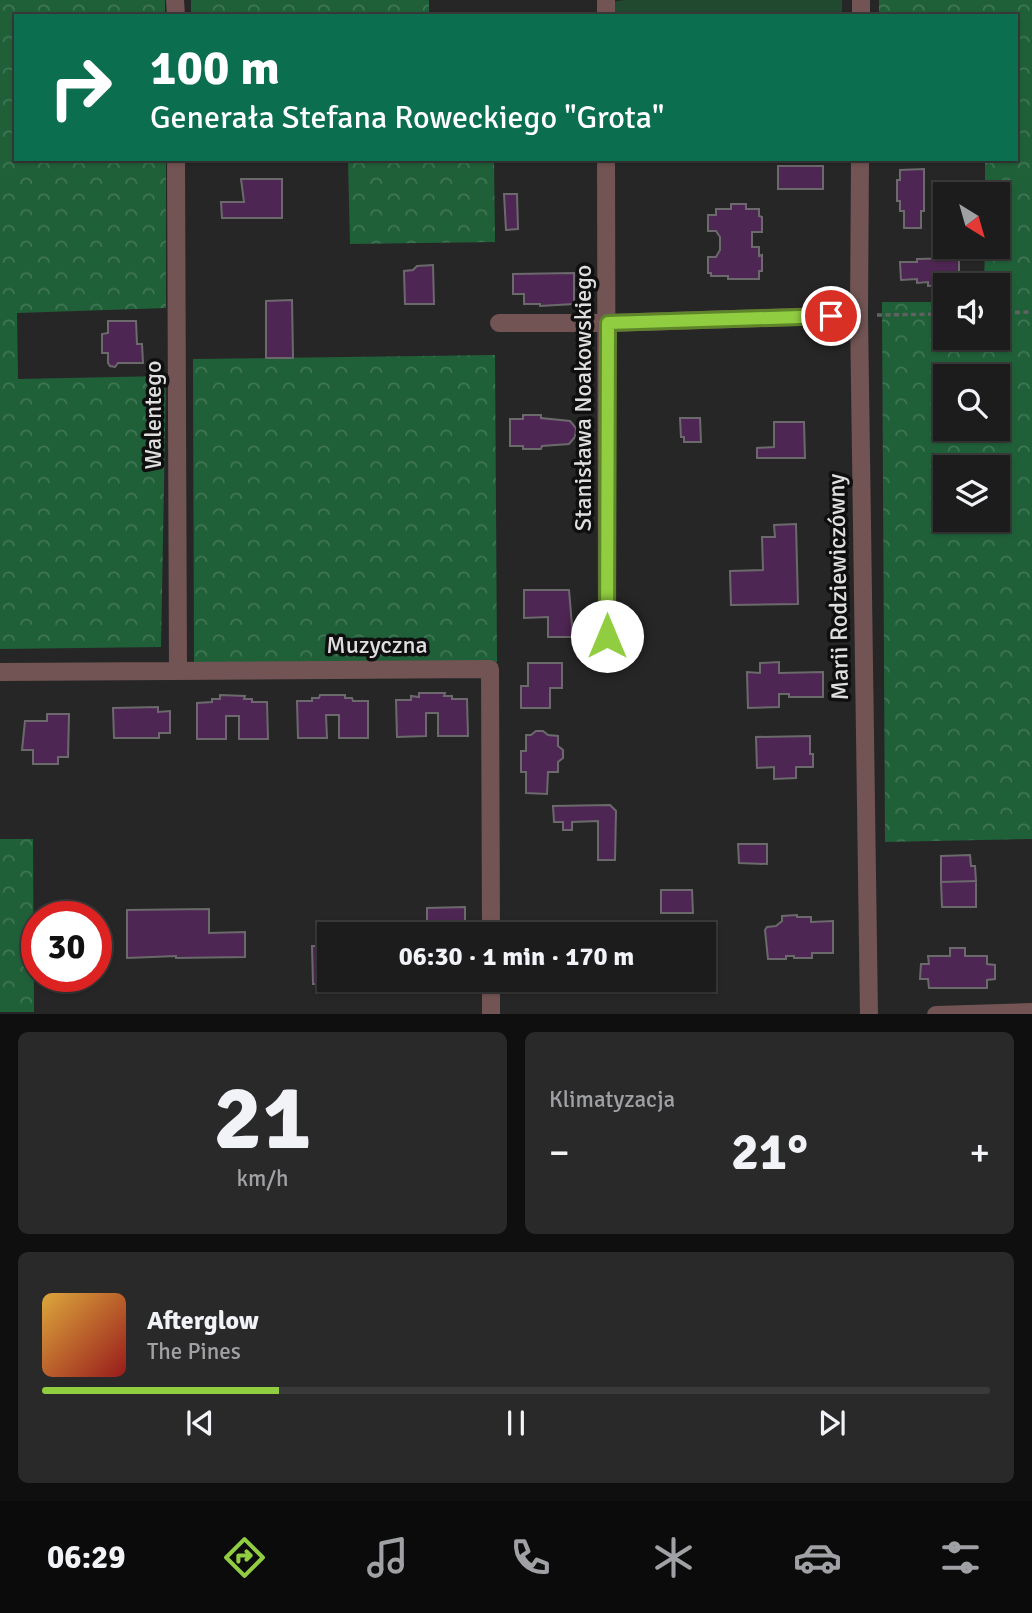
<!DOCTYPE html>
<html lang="pl">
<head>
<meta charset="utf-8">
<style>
	body { margin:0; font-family:Signika,sans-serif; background:#2a292a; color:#f1f3f6; height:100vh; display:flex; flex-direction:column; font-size:26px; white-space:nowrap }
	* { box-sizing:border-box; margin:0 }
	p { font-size:23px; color:#a0a1a4 }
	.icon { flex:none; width:38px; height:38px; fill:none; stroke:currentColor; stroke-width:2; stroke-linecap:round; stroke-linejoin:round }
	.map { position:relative; height:1014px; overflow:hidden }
	.details { display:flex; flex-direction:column; gap:18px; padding:18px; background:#100f10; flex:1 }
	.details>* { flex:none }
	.top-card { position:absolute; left:14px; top:14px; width:1004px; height:147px; border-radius:0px; box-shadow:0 2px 5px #0004,0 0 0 2px #3b3a3b; background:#0b6e4f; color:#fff; overflow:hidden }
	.needle { width:46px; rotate:143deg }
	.fabs { position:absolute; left:933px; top:182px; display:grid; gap:14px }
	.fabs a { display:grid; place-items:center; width:77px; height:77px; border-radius:0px; background:#1d1c1d; box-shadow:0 2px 5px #0004,0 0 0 2px #3b3a3b; font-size:35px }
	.speed { position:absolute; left:21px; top:901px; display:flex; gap:14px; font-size:35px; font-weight:700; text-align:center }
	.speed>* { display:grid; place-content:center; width:91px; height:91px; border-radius:50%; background:#1d1c1d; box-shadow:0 2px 5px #0004,0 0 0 2px #3b3a3b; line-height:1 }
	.speed .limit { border:10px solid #d22; background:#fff; color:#111 }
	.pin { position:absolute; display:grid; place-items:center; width:60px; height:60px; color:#fff; margin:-30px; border:4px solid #fff; border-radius:50%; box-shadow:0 2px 7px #0007 }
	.me { position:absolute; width:77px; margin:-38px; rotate:0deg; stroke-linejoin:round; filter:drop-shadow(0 0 5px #0008) }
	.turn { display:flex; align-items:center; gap:24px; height:147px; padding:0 21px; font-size:32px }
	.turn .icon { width:91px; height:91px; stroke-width:2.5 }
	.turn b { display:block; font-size:49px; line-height:60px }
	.big { font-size:52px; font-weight:700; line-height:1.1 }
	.details .tile { flex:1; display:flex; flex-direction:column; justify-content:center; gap:10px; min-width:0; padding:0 24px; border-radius:10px; background:#2a292a }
	.details .dial { align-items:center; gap:0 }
	.dial b { font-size:91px; line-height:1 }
	.song { display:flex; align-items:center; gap:21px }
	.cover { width:84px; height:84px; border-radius:10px; background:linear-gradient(135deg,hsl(40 70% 55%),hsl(0 70% 35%)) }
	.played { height:7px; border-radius:4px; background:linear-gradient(90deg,#90cd40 25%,#3b3a3b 25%) }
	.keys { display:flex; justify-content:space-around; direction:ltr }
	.heat { display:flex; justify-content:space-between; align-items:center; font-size:38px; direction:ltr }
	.details .tiles { flex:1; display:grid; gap:18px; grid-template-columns:1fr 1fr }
	.tile:last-child { grid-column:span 2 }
	.trip { position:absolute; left:317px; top:922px; width:399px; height:70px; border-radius:0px; background:#1d1c1d; box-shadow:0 2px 5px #0004,0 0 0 2px #3b3a3b; font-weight:700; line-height:70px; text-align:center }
	.tabs { display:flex; height:112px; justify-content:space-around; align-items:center; background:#0c0b0c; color:#a0a1a4 }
	.tabs .icon { width:49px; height:49px }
	.tabs .active { color:#90cd40 }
	.tabs b { font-size:32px; color:#f1f3f6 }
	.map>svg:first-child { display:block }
	.green { fill:#21492f }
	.forest { fill:url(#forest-crowns); fill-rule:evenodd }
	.building { fill:#4e2653; stroke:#6b696c; stroke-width:2 }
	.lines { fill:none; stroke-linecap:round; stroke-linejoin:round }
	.path { stroke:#626162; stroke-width:3.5; stroke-dasharray:5 3.5; stroke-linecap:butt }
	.minor { stroke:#725454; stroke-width:18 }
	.route-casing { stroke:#5e852a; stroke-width:18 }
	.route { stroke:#90cd40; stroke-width:12 }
	.labels { text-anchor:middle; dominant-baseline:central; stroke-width:7; stroke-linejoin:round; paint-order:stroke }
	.street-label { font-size:24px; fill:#e0dfe0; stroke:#100f10 }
</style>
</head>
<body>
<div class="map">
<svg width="1032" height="1015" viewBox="0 0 1032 1015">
	<defs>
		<pattern id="forest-crowns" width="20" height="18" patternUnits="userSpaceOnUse" patternTransform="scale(1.75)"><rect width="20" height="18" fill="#206039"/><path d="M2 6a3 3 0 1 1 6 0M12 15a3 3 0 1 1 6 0" fill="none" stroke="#407655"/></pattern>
	</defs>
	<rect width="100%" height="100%" fill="#272627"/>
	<!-- green -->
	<path class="green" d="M 624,0 L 842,0 L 842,16 L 614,16 L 613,2 Z"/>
	<!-- forest -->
	<path class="forest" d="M 0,0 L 165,0 L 165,16 L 16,16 L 16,159 L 166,159 L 166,308 L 17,313 L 18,379 L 166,376 L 161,647 L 0,649 Z
		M 191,0 L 429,0 L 429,16 L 191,16 Z
		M 879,0 L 1032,0 L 1032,839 L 885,842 L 882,302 L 945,302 L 945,338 L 998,338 L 998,285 L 984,285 L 985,247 L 998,247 L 998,194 L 985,194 L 985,159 L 1017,159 L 1017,16 L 879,16 ZM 945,376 L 998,376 L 998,429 L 945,429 ZM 945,467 L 998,467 L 998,520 L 945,520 Z
		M 348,159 L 494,159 L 495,242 L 350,244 Z
		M 495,355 L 497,662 L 194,665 L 193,359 Z
		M 0,839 L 33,839 L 34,1012 L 0,1012 Z"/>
	<!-- building -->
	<path class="building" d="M 778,166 L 823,166 L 823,189 L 778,189 Z
		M 924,169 L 924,211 L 921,211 L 921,228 L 904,228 L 904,211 L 900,211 L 900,201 L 897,201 L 897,180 L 900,180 L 900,170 Z
		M 241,179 L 282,179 L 282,218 L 222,218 L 221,202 L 244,202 Z
		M 504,194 L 517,194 L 518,229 L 506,230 Z
		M 731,204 L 746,204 L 746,209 L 759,209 L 759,216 L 762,217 L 762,232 L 752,232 L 752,247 L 759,247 L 759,256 L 762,255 L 762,271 L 759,271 L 759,279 L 728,279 L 728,276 L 711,276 L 711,273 L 708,273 L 708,257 L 716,257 L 720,250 L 720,237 L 716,231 L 708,231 L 708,215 L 716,215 L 716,209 L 731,209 Z
		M 959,258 L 959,282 L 949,282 L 949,285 L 928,286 L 928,282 L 917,283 L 917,279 L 901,280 L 900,262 L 917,262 L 917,259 Z
		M 433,265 L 434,304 L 405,304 L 404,271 L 413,270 L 417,266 Z
		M 574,273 L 574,304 L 540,306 L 540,304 L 524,304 L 524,294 L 513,294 L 513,274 Z
		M 292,300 L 293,358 L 266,358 L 266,301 Z
		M 108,321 L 136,321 L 137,344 L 142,344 L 143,363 L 118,363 L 115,367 L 110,366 L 108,363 L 108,353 L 102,353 L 102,334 L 108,333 Z
		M 523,415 L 541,415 L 541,418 L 570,421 L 576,428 L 575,437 L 569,444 L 542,446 L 541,449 L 523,449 L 523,446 L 510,446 L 510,419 L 523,419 Z
		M 680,418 L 700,418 L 701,442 L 684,442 L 684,437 L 681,437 Z
		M 774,422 L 804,422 L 805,458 L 757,458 L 757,448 L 774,447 Z
		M 796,524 L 798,604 L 731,605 L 730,571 L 763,570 L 762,537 L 775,537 L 774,525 Z
		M 524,590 L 569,590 L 573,637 L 548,637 L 548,617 L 524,618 Z
		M 779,662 L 779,673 L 823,672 L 823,697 L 789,697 L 789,694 L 779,694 L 779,707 L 748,708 L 747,672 L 760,673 L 760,663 Z
		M 528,663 L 562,663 L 562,688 L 550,688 L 550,708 L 521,708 L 521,686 L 528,686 Z
		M 419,693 L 445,693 L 444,696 L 452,696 L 452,699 L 467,699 L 468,736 L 438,736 L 438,713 L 426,713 L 426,736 L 397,737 L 396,700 L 411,700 L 411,696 L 419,697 Z
		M 220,695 L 245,696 L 244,699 L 252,699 L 252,702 L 267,702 L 268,739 L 239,739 L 239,716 L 226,716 L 226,739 L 197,739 L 197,703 L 212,702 L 212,699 L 220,699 Z
		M 320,695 L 345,695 L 345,698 L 352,698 L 353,701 L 368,701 L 368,738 L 339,738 L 339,715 L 326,715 L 327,738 L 298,738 L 297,701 L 312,701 L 312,698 L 319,698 Z
		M 158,707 L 158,712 L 170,711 L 170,733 L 159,733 L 159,738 L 114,738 L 113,708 Z
		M 47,714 L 69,714 L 68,757 L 58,757 L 58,764 L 33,764 L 33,750 L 22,750 L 25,721 L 47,721 Z
		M 536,731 L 543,731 L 548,735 L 558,736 L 558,746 L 563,750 L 563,758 L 558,762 L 558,772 L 548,772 L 547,794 L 526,793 L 526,772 L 521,772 L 521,751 L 526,751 L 526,735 L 531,735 Z
		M 810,736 L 810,754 L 813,754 L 813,767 L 796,767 L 796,778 L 774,779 L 774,767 L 757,768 L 756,737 Z
		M 610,805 L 616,811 L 615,860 L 598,860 L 598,821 L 572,822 L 572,830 L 563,830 L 563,822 L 554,822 L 553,806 Z
		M 738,844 L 767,844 L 767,864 L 739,863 Z
		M 970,855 L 971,866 L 975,866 L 976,881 L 941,882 L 941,856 Z
		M 976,881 L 976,907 L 942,907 L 941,882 Z
		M 661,890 L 692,890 L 693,913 L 661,913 Z
		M 465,907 L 465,934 L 427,934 L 427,908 Z
		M 209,909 L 209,933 L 245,932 L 245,957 L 176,958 L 176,956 L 127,958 L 127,910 Z
		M 797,915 L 797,917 L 811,917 L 811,922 L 833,921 L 833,953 L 812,953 L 812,958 L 794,958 L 794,956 L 786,956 L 786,959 L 768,959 L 765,930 L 767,927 L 776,926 L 782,921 L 782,916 Z
		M 312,946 L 329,946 L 329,980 L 335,980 L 335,984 L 313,984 Z
		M 950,948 L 965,948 L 965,956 L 987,956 L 987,964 L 995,965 L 995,979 L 987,980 L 987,988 L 929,988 L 928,979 L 920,979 L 921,964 L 929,964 L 928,956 L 950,956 Z"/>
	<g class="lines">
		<!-- path -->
		<path class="path" d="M 998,313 L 1032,312
			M 877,315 L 945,314"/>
		<!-- minor -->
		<path class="minor" d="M 175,0 L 176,16
			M 606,16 L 606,0
			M 861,16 L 861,0
			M 176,159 L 178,671
			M 606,159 L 607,636
			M 860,159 L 859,315 L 869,1015
			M 499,323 L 608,323 L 859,315
			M 0,672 L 490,669 L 491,934
			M 491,980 L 491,1015
			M 936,1015 L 1032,1012"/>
	</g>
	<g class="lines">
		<defs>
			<path id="route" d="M 607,636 L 608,323 L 831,316"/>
		</defs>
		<!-- route casing -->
		<use href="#route" class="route-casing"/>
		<!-- route -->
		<use href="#route" class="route"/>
	</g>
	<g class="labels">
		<!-- street labels -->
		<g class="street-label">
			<text transform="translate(583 398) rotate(-90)">Stanisława Noakowskiego</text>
			<text transform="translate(153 415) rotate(-90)">Walentego</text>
			<text transform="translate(838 587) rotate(-91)">Marii Rodziewiczówny</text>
			<text x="377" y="645">Muzyczna</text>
		</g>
	</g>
</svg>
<div class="fabs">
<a><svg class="needle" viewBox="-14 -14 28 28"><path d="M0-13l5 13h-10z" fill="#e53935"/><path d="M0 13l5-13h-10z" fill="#a0a1a4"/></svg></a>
<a><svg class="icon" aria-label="sound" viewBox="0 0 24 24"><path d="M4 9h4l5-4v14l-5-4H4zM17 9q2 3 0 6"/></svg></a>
<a><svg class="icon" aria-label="search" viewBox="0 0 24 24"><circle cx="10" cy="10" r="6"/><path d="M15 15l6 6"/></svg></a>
<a><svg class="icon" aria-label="layers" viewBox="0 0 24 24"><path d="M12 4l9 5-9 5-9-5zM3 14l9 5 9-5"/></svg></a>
</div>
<div class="speed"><div class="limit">30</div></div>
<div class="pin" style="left:831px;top:316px;background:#d93025"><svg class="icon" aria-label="arrive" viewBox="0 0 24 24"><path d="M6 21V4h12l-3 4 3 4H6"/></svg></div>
<svg class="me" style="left:607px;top:636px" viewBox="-20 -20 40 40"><circle r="19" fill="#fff"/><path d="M0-13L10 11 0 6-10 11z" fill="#90cd40"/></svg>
<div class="trip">06:30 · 1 min · 170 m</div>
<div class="top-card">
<div class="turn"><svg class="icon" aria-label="right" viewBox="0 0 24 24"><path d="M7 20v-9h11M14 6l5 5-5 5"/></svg><div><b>100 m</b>Generała Stefana Roweckiego &quot;Grota&quot;</div></div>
</div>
</div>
<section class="details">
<div class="tiles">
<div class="tile dial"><b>21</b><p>km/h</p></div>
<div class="tile"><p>Klimatyzacja</p>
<div class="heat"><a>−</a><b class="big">21°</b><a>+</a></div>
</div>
<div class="tile">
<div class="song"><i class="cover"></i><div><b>Afterglow</b><p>The Pines</p></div></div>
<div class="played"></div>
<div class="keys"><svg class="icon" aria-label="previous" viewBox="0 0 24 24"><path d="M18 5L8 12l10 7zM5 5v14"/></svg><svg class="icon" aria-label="pause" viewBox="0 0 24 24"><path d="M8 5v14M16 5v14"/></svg><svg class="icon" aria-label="next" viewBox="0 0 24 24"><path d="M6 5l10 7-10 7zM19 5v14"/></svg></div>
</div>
</div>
</section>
<nav class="tabs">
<b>06:29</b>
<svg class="icon active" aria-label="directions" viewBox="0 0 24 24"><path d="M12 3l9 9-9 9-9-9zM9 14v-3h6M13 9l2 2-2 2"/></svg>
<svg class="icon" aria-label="music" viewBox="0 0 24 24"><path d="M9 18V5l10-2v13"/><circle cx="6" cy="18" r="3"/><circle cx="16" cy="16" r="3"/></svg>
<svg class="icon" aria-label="phone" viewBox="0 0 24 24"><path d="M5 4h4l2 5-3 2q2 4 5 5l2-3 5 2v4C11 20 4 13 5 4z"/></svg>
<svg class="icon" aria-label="climate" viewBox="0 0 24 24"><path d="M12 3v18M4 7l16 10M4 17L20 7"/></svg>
<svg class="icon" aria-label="car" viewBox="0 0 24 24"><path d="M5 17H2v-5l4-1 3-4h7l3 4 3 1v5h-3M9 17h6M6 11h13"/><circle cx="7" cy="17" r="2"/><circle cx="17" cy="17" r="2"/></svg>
<svg class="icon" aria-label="filters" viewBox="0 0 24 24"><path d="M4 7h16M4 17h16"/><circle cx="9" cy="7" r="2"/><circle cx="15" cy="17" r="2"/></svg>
</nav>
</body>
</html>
